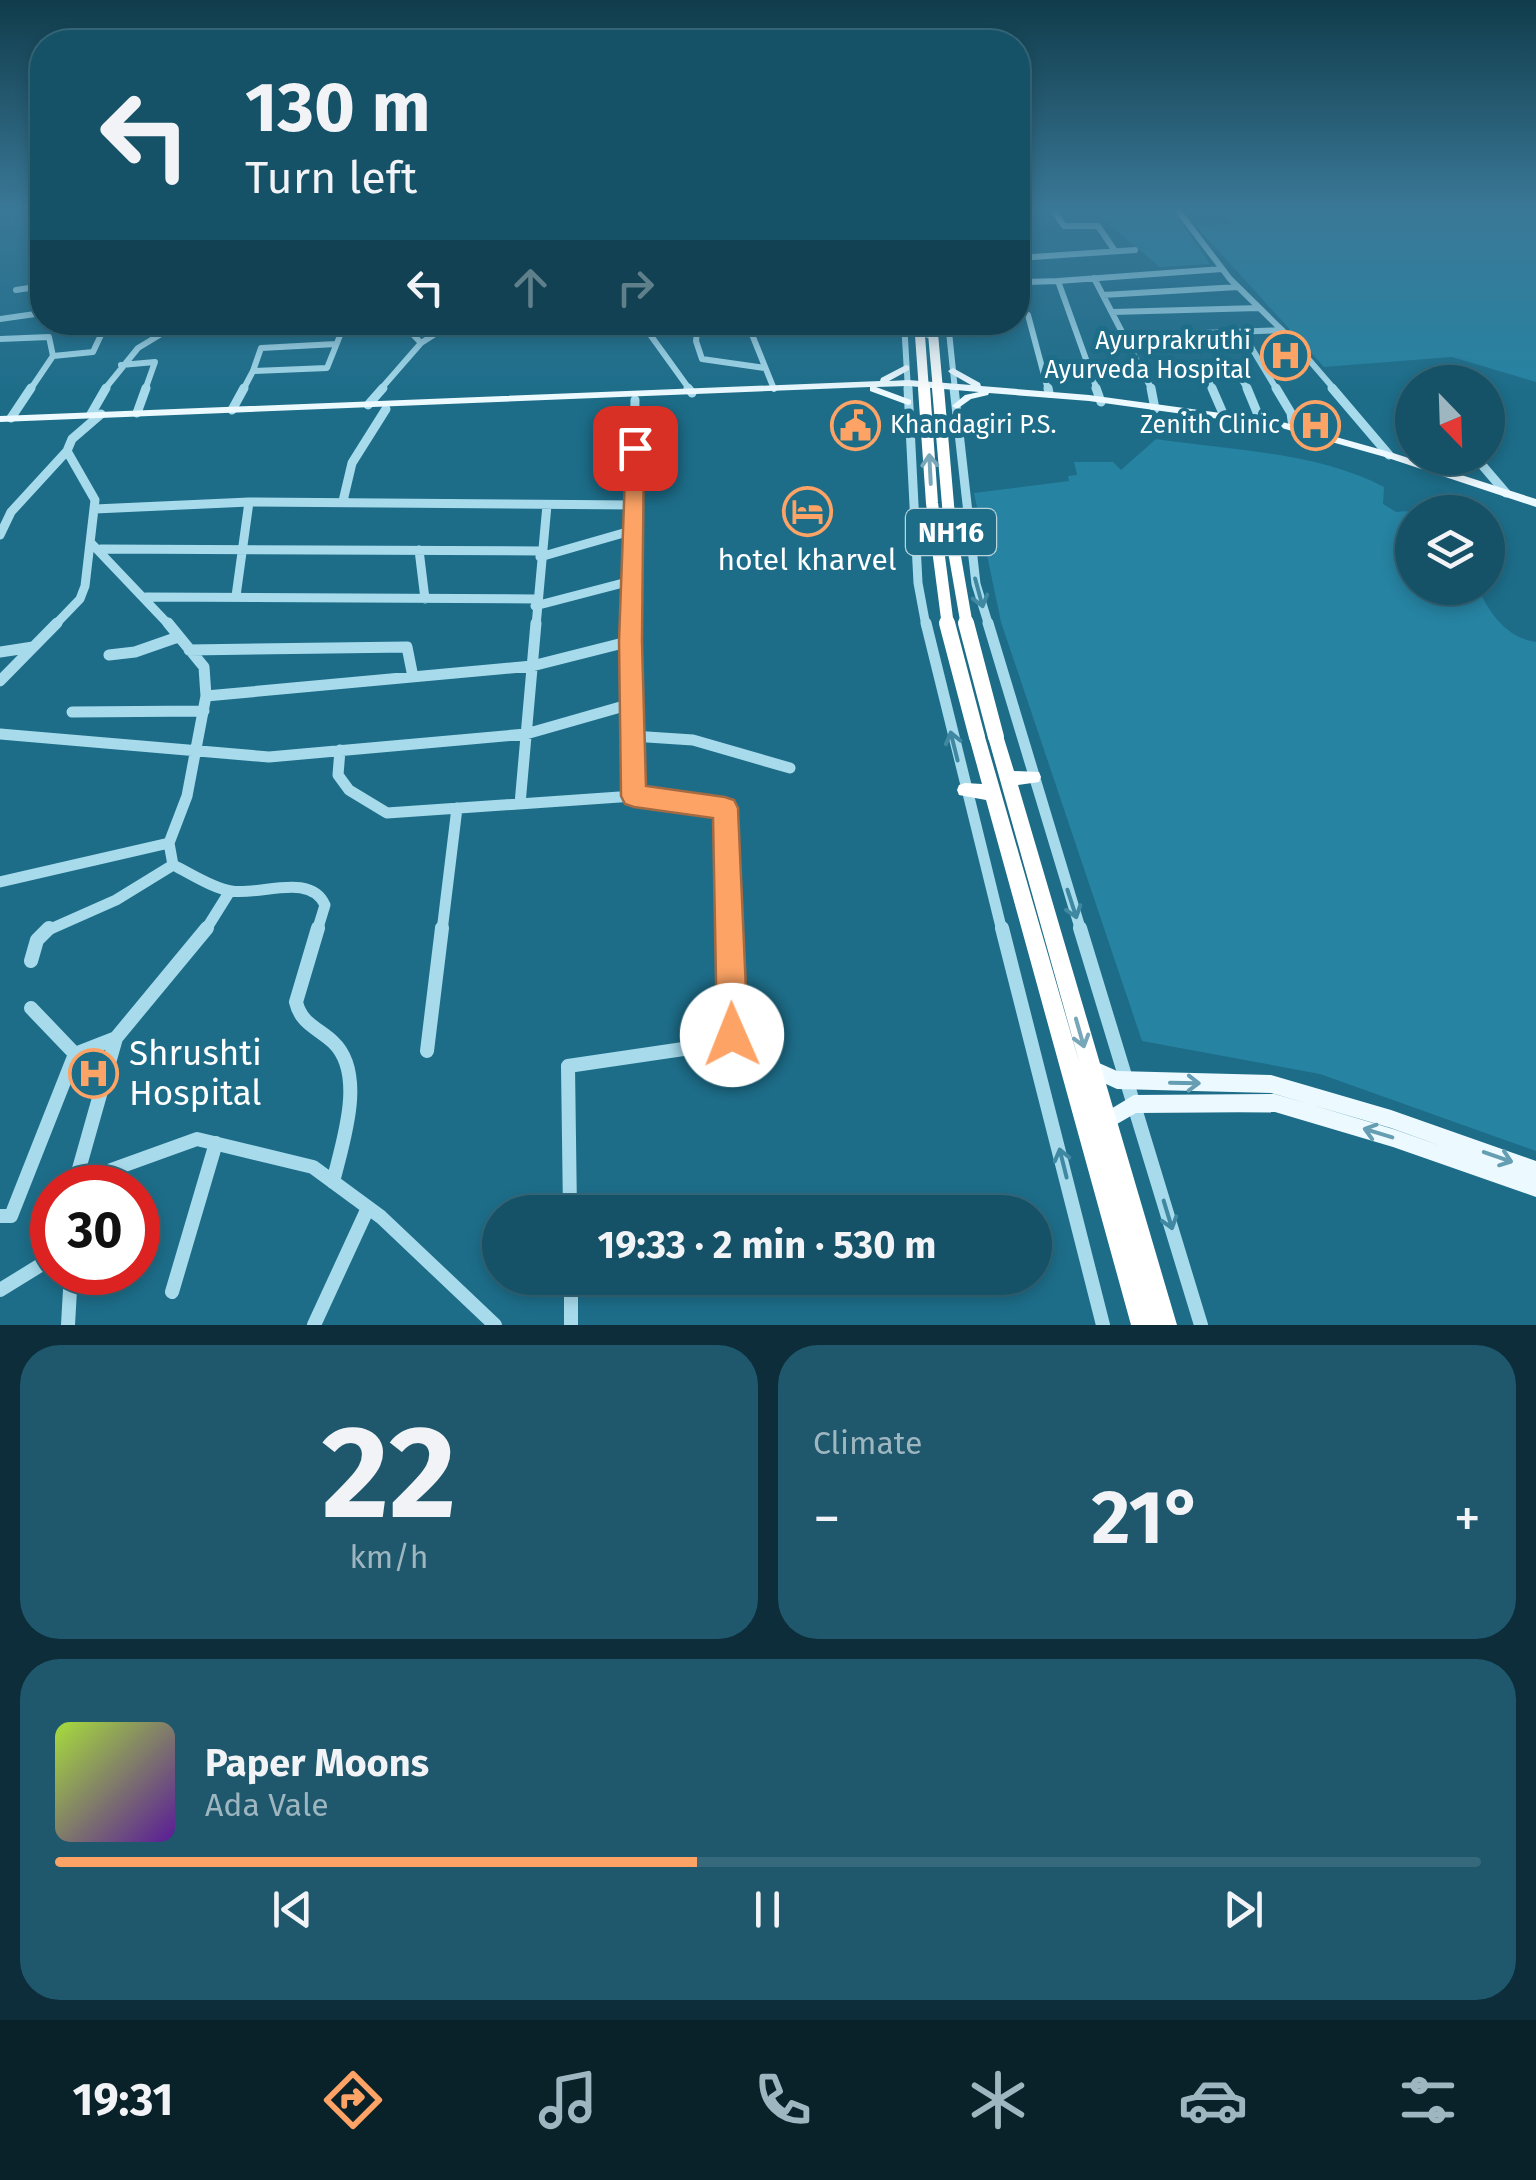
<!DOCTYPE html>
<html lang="en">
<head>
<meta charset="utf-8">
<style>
	body { margin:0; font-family:"Fira Sans",sans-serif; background:#1f586d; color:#f1f3f6; height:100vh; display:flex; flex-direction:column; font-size:38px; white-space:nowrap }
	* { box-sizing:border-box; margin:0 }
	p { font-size:32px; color:#9eb6c0 }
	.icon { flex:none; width:55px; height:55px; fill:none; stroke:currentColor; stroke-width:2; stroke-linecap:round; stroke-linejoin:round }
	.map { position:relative; height:1325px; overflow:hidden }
	.sheet { display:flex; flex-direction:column; gap:20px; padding:20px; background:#0c2d39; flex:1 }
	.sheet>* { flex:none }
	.guide { position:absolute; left:30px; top:30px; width:1000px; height:305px; border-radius:40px; box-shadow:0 5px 15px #0003,0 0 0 2px #35697b; background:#165267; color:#f1f3f6; overflow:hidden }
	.needle { width:65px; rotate:157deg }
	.controls { position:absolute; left:1395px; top:365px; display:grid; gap:20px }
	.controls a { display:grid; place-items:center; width:110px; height:110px; border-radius:50%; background:#165267; box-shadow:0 5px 15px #0003,0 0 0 2px #35697b; font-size:50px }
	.speed { position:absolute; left:30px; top:1165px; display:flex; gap:20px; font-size:50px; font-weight:700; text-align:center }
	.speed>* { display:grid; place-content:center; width:130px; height:130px; border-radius:50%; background:#165267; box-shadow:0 5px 15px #0003,0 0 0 2px #35697b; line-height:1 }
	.speed .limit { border:15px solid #d22; background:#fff; color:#111 }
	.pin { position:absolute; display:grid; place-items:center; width:85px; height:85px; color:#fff; margin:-42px; border-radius:20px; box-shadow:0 5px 15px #0006 }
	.me { position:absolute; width:110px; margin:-55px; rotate:359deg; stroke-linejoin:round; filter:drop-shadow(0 0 8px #0008) }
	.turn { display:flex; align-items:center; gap:35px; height:210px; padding:0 50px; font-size:45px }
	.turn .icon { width:130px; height:130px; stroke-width:2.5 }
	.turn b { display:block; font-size:70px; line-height:85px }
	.lanes { display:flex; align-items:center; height:95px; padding:0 50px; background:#0003; justify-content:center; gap:50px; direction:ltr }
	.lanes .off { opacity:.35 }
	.big { font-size:75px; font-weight:700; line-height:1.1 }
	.sheet .card { flex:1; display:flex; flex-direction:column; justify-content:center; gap:15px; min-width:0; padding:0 35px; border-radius:40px; background:#1f586d }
	.sheet .dial { align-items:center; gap:0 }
	.dial b { font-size:130px; line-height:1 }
	.song { display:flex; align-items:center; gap:30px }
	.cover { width:120px; height:120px; border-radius:15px; background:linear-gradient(135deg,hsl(80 70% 55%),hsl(270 70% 35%)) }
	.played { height:10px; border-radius:5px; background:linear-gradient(90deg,#fca365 45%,#35697b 45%) }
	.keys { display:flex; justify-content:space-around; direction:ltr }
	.heat { display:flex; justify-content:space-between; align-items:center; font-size:55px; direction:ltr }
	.sheet .tiles { flex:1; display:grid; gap:20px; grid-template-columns:1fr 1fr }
	.card:last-child { grid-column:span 2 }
	.trip { position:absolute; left:482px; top:1195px; width:570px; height:100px; border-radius:50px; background:#165267; box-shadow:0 5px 15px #0003,0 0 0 2px #35697b; font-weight:700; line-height:100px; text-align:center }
	.menu { display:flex; height:160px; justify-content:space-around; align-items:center; background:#092129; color:#9eb6c0 }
	.menu .icon { width:70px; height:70px }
	.menu .active { color:#fca365 }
	.menu b { font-size:45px; color:#f1f3f6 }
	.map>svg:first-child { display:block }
	.green { fill:#2683a2 }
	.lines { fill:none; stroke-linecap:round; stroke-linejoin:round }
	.minor-far3 { stroke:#a7dbec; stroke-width:6 }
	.minor-far2 { stroke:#a7dbec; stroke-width:9 }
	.minor-far1 { stroke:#a7dbec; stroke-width:11 }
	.minor { stroke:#a7dbec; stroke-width:14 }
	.major { fill:#ecf9ff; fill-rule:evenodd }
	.highway { fill:#fff; fill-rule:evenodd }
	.highway-bridge-far2 { stroke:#fff; stroke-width:10 }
	.highway-bridge-far1 { stroke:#fff; stroke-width:12 }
	.highway-bridge { stroke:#fff; stroke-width:16 }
	.oneway { stroke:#77a7b8 }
	.oneway2 { stroke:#4088a2 }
	.oneway3 { stroke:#659eb2 }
	.route { fill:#fca365; stroke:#a46a42; stroke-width:2.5 }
	.labels { text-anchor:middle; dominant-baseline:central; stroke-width:10; stroke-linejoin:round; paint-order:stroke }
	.far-poi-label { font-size:25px; fill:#fff; stroke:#1d6d89; text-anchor:end }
	.shield { fill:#1d6d89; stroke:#bbd3dc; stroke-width:2.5 }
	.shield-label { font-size:28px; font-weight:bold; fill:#fff }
	.poi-label { font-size:30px; fill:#fff; stroke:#1d6d89 }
	.near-poi-label { font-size:35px; fill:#fff; stroke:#1d6d89; text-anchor:start }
</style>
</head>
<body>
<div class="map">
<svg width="1536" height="1325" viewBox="0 0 1536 1325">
	<rect width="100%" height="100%" fill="#1d6d89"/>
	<!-- green -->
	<path class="green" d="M 1089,208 L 1171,208 L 1210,264 L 1160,267 Z
		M 1215,208 L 1536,208 L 1536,382 L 1452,357 L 1324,367 L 1195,225 L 1232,224 Z
		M 1156,439 C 1230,450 1317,452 1384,487 L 1383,504 L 1396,512 L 1407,511 L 1411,517 L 1406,519 L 1412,527 L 1412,588 L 1478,588 C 1489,613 1507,638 1536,642 L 1536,1151 L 1320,1074 L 1142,1041 L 1001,622 L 974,493 L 1069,481 L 1068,476 L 1077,475 L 1074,462 L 1113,462 L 1121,470 Z"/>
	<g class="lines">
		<!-- minor-far3 -->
		<path class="minor-far3" d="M 1052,208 L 1064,226 L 1098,226 L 1115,251
			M 1176,208 L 1230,279 L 1291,339 L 1335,390
			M 1018,258 L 1135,250
			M 34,272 L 42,263
			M 1094,278 L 1152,390
			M 1026,282 L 1058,281
			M 16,290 L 42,286
			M 1103,295 L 1238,287
			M 1018,305 L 1022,305
			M 1112,312 L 1259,308
			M 1028,315 L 1048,390
			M 0,319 L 42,313
			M 518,322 L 548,322
			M 641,322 L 690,390
			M 698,322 L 696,341 L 702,359 L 765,368
			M 747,322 L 774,389
			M 904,322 L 908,390
			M 948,322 L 955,390
			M 904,326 L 928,335 L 949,326
			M 1242,332 L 1277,390
			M 1124,336 L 1282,330
			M 0,339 L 49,337 L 53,356 L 93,352 L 107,322
			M 421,343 L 454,322
			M 121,365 L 155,362 L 145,390
			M 1203,368 L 1213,390
			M 253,371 L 261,348 L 336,344
			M 1241,379 L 1248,390
			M 30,390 L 53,356
			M 104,390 L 138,348 L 181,322
			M 243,390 L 253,371 L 327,368 L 345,323 L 306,322
			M 380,390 L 421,343 L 401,322
			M 1097,390 L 1058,281 L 1222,269"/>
		<!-- minor-far2 -->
		<path class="minor-far2" d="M 688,388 L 692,393
			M 908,388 L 918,583 L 926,626
			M 954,388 L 976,584 L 989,626
			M 1048,388 L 1049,393
			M 1096,388 L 1101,402
			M 1151,388 L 1155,409
			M 1212,388 L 1225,418
			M 1247,388 L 1261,422
			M 1276,388 L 1291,413 L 1293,427
			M 1332,388 L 1389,455
			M 368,405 L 383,388
			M 232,410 L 244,388
			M 137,413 L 146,388
			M 91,414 L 106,388
			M 11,418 L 31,388
			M 1476,458 L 1506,493
			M 343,501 L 352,463 L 386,409
			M 95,509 L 249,502 L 635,505
			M 0,535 L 11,512 L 67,451
			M 92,544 L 170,626
			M 101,549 L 541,551
			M 419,550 L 425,599
			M 540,557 L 634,530
			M 236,596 L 249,502
			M 146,597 L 536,599
			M 535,606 L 631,581
			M 54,626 L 80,599 L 85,586 L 95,500 L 67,451 L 72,439 L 101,414
			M 536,626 L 547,505
			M 631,626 L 635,400"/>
		<!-- minor-far1 -->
		<path class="minor-far1" d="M 168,623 L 204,667 L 206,696 L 187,796 L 169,843 L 173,865 C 190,873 212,888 231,891 C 260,896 310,872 325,905 L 317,931
			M 631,623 L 634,796
			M 926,623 L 1002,931
			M 988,623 L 1081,931
			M 189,650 L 407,647 L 413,677
			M 0,652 L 33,647
			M 109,655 L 135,652 L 178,637
			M 0,681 L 57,623
			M 206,696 L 532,666 L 631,641
			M 72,712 L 204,711
			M 0,734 L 269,757 L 526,734 L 631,704
			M 632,736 L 693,740 L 790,768
			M 340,750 L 338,775 L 349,790 L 387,813 L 634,796 L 725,808 L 729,931
			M 520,804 L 536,623
			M 0,882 L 169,843
			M 46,931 L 116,900 L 173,865
			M 205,931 L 230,891
			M 442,931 L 457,808"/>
		<!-- minor -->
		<path class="minor" d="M 318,928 L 296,1002 C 301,1024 318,1028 333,1042 C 367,1074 342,1144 333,1182
			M 1002,928 L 1103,1325
			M 1080,928 L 1201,1325
			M 31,961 L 37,940 L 49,928
			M 31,1008 L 75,1054 L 116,1038 L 75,1183 L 197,1139 L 313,1167 L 381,1217 L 495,1325
			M 116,1038 L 207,928
			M 427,1051 L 442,928
			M 570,1212 L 568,1066 L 724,1043 L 732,1035 L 729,928
			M 0,1216 L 11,1216 L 75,1054
			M 571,1278 L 571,1325
			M 0,1290 L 52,1258
			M 172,1292 L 216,1143
			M 68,1325 L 71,1272
			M 314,1325 L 368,1208"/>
		<!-- major -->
		<path class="major" d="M 906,365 L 909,366 L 909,370 L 889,381 L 908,380 L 971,385 L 950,373 L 948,371 L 953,368 L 980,383 L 981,386 L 1089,395 L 1279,421 L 1393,453 L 1536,499 L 1536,507 L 1385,457 L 1278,427 L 1089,401 L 989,393 L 988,395 L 971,399 L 957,409 L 952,406 L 965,395 L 979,392 L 908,386 L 876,387 L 911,400 L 911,404 L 908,405 L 870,391 L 870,387 L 0,422 L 0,416 L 880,381 L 881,378 Z
			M 1090,1059 L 1117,1071 L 1271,1075 L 1391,1110 L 1536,1161 L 1536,1197 L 1393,1147 L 1275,1112 L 1136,1113 L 1105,1131 L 1099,1128 L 1096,1122 L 1099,1116 L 1134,1095 L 1275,1094 L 1393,1129 L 1444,1147 L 1391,1128 L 1271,1093 L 1117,1089 L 1084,1074 L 1081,1068 L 1084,1062 Z"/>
		<!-- highway -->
		<path class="highway" d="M 977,730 L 983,732 L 985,737 L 1080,1065 L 988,737 L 990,732 L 996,730 L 1002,732 L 1014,771 L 1039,772 L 1041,777 L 1039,782 L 1018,785 L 1177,1325 L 1131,1325 L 986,800 L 959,795 L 957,790 L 959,785 L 965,783 L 982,784 L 969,737 L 971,732 Z"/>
		<!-- highway-bridge-far2 -->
		<path class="highway-bridge-far2" d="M 919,322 L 924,390
			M 932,322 L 938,390"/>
		<!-- highway-bridge-far1 -->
		<path class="highway-bridge-far1" d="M 924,388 L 932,503 L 948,626
			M 938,388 L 950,528 L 967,626"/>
		<!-- highway-bridge -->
		<path class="highway-bridge" d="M 947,623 L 977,737
			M 966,623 L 996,737"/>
	</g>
	<!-- one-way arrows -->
	<defs><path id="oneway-shaft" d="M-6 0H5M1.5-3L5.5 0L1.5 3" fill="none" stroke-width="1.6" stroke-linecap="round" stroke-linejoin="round" transform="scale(2.5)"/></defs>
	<g class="oneway">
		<use href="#oneway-shaft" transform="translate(930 469) rotate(-93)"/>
		<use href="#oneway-shaft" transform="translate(1080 1033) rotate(74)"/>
	</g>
	<g class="oneway2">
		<use href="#oneway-shaft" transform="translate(979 593) rotate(75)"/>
		<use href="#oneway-shaft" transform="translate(954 746) rotate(-104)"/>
		<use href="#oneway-shaft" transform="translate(1072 904) rotate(72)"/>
		<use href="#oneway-shaft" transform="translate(1063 1163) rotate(-104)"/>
		<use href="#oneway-shaft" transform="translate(1168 1215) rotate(73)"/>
	</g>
	<g class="oneway3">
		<use href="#oneway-shaft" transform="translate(1185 1083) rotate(1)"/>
		<use href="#oneway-shaft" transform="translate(1378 1133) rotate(-163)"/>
		<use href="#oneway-shaft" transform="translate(1498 1157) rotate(19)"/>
	</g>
	<!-- sky -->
	<linearGradient id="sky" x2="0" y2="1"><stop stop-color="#103c4b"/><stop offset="0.53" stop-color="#3a7897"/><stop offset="1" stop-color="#3a7897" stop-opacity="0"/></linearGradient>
	<rect width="1536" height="394" fill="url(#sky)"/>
	<!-- route -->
	<path class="route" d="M 635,443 L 644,448 L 642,641 L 646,786 L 725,797 L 734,800 L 738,808 L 748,1035 L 743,1046 L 732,1050 L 722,1046 L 717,1035 L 713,818 L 634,807 L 625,804 L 621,796 L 619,641 L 626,448 Z"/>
	<!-- icons -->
	<defs>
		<symbol id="hospital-ring" viewBox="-11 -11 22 22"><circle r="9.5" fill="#1d6d89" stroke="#fca365" stroke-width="1.5"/><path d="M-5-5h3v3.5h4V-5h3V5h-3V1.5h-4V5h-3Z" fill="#fca365"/></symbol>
		<symbol id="civic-ring" viewBox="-11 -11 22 22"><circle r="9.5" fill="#1d6d89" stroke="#fca365" stroke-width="1.5"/><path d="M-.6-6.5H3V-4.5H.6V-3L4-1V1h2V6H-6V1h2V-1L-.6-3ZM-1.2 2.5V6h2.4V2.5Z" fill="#fca365"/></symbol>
		<symbol id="hotel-ring" viewBox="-11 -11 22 22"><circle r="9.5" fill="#1d6d89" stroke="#fca365" stroke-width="1.5"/><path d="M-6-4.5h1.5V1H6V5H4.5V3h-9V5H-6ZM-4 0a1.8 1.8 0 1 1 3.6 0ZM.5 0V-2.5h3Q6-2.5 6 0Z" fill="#fca365"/></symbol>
	</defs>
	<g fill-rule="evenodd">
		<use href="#hospital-ring" x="1258" y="328" width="55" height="55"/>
		<use href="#civic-ring" x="828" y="398" width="55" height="55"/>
		<use href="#hospital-ring" x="1288" y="398" width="55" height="55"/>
		<use href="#hotel-ring" x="780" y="484" width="55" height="55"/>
		<use href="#hospital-ring" x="66" y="1046" width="55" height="55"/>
	</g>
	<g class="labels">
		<!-- far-poi labels -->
		<g class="far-poi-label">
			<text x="1251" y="341">Ayurprakruthi<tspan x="1251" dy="29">Ayurveda Hospital</tspan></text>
			<text x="890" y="425" text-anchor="start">Khandagiri P.S.</text>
			<text x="1280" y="425">Zenith Clinic</text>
		</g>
		<!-- shield labels -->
		<rect class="shield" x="906" y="509" width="90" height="46" rx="8"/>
		<g class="shield-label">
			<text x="951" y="532">NH16</text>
		</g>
		<!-- poi labels -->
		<g class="poi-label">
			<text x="807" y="560">hotel kharvel</text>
		</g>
		<!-- near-poi labels -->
		<g class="near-poi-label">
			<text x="129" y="1053">Shrushti<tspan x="129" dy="40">Hospital</tspan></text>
		</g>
	</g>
</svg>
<div class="controls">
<a><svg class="needle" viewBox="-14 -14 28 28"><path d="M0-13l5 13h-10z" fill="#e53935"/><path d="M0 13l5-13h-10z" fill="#9eb6c0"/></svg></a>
<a><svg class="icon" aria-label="layers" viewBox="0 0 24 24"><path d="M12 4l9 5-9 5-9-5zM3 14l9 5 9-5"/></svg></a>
</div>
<div class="speed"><div class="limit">30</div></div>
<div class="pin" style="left:635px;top:448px;background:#d93025"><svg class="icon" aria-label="arrive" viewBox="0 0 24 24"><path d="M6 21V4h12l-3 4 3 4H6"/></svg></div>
<svg class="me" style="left:732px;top:1035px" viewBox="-20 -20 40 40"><circle r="19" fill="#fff"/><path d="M0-13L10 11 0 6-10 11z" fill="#fca365"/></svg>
<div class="trip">19:33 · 2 min · 530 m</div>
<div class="guide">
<div class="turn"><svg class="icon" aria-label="left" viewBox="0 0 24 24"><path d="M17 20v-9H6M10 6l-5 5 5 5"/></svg><div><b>130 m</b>Turn left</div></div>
<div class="lanes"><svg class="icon" aria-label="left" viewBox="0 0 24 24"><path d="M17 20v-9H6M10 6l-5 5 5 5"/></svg><svg class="icon off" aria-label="ahead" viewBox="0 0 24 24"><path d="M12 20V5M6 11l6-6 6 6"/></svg><svg class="icon off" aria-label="right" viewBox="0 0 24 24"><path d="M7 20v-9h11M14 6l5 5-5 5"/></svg></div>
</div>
</div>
<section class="sheet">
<div class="tiles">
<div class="card dial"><b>22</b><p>km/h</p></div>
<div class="card"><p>Climate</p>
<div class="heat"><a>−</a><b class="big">21°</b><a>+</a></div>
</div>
<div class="card">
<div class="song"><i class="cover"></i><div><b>Paper Moons</b><p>Ada Vale</p></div></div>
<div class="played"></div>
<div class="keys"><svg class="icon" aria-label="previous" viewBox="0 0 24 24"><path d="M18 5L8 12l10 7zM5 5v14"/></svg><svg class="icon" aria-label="pause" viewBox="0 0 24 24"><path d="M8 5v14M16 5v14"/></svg><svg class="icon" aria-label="next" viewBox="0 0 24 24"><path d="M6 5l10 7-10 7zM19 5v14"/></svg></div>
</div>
</div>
</section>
<nav class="menu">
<b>19:31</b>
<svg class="icon active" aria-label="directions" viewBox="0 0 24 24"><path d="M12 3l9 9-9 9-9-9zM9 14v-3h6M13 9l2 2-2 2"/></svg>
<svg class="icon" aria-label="music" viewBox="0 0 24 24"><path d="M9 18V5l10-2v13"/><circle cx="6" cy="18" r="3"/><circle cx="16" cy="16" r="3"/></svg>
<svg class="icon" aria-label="phone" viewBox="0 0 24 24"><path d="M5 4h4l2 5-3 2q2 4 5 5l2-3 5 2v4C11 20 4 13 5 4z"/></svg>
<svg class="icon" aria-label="climate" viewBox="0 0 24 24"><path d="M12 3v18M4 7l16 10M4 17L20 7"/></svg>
<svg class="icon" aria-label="car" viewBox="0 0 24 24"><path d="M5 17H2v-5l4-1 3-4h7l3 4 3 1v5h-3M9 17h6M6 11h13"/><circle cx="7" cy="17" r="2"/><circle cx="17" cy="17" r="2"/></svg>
<svg class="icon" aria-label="filters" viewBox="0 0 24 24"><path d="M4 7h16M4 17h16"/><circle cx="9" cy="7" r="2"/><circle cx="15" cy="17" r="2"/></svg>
</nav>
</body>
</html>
